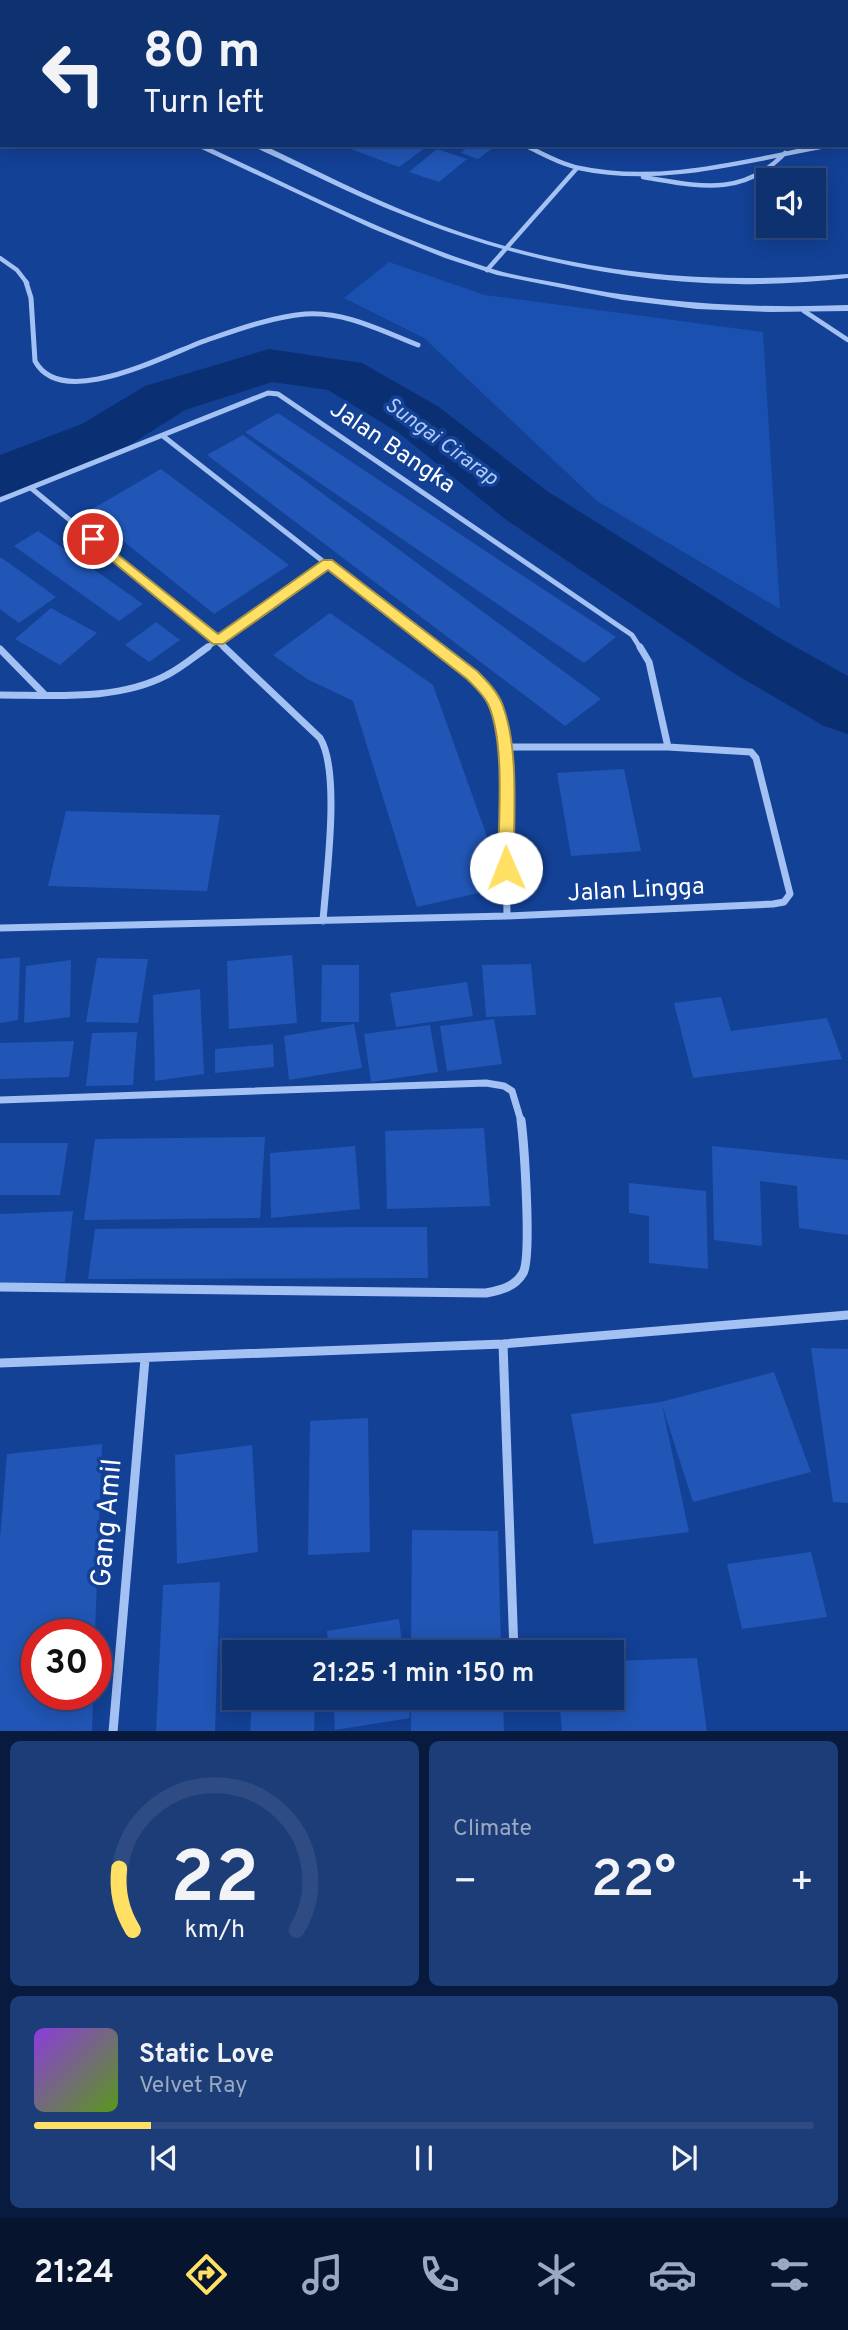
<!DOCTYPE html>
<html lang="en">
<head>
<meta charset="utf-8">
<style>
	body { margin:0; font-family:Overpass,sans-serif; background:#1c3d78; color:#f1f3f6; height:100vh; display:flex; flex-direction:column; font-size:26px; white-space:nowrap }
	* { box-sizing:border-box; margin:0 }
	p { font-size:23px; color:#9ba9c3 }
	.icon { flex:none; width:38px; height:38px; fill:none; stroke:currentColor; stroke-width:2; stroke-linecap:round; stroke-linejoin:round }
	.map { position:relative; height:1731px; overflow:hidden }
	.drawer { display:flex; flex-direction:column; gap:10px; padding:10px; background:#081b3e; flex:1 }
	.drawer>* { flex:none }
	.hud { position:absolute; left:0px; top:0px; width:849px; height:147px; box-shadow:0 4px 18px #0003,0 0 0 2px #2e4c83; background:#0e3170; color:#f1f3f6; overflow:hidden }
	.controls { position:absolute; left:756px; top:168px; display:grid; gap:14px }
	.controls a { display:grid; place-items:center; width:70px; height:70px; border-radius:0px; background:#0e3170; box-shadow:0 4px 18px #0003,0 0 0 2px #2e4c83; font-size:35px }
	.speed { position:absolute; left:21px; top:1619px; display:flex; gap:14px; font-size:35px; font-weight:700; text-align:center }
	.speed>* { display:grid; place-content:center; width:91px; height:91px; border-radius:50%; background:#0e3170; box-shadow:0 4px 18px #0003,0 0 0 2px #2e4c83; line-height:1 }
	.speed .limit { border:10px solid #d22; background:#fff; color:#111 }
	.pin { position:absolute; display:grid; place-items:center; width:60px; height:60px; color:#fff; margin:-30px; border:4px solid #fff; border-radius:50%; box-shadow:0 2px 7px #0007 }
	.me { position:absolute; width:77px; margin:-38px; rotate:359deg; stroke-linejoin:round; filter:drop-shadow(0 0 5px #0008) }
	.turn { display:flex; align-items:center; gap:24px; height:147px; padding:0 28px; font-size:32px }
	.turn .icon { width:91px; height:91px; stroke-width:2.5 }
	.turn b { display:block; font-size:49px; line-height:60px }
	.big { font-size:52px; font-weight:600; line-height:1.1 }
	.drawer .tile { flex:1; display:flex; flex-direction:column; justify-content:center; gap:10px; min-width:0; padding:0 24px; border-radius:10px; background:#1c3d78 }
	.drawer .dial { align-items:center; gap:0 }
	.dial svg { height:182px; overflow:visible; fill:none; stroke:#2e4c83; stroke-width:7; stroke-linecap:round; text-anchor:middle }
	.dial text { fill:#f1f3f6; stroke:none }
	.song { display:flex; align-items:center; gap:21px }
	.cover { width:84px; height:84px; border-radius:10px; background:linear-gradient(135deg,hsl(270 70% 55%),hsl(90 70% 35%)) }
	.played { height:7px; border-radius:4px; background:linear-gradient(90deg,#ffe065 15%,#2e4c83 15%) }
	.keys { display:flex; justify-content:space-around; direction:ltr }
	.heat { display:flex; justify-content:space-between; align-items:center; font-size:38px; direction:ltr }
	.drawer .tiles { flex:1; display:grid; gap:10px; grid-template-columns:1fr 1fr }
	.tile:last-child { grid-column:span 2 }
	.trip { position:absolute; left:222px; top:1640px; width:402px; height:70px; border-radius:0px; background:#0e3170; box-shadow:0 4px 18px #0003,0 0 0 2px #2e4c83; font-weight:600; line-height:70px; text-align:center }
	.dock { display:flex; height:112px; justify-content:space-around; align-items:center; background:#06142d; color:#9ba9c3 }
	.dock .icon { width:49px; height:49px }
	.dock .active { color:#ffe065 }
	.dock b { font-size:32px; color:#f1f3f6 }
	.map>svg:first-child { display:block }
	.green { fill:#1a51b1 }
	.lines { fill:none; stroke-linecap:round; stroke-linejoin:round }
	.river { fill:#0b2f73; fill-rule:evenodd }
	.building { fill:#2156b6 }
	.service { stroke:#a3c1f3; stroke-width:4.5 }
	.minor-far3 { stroke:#a3c1f3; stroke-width:4.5 }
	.minor-far2 { stroke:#a3c1f3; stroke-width:5 }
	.minor-far1 { stroke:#a3c1f3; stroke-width:7 }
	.minor { stroke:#a3c1f3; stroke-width:9 }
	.tertiary { fill:#a3c1f3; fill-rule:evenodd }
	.route { fill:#ffe065; stroke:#a69242; stroke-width:2 }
	.labels { text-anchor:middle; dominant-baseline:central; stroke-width:7; stroke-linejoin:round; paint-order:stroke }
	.far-water-label { font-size:21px; font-style:italic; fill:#b0cbf9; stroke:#134196 }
	.street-label { font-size:24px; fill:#fff; stroke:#134196 }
	.near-street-label { font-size:28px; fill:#fff; stroke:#134196 }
</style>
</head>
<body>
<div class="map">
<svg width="848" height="1732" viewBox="0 0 848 1732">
	<rect width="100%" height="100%" fill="#134196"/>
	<!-- green -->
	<path class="green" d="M 389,262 L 485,295 L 763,332 L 780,609 L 597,501 L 424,338 L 344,298 Z"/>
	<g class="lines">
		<!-- river -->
		<path class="river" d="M 269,349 L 362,363 L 439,407 L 547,491 L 783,640 L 848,676 L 848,734 L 824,726 L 735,674 L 505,519 L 399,433 L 328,390 L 272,382 L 185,410 L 122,450 L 21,491 L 0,496 L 0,455 L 82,424 L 145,386 Z"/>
	</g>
	<!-- building -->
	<path class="building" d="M 340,145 L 417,145 L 425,148 L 399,167 Z
		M 470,145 L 490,145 L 494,147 L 478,159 L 461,153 Z
		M 437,149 L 467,159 L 439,182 L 409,172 Z
		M 278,413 L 502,562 L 616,637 L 584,663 L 245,432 Z
		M 243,435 L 394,546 L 601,699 L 565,726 L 207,455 Z
		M 161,469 L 289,565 L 214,614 L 87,512 Z
		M 38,531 L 96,571 L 143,604 L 119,621 L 14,546 Z
		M 0,557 L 23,573 L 56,597 L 19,623 L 0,609 Z
		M 51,608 L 97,633 L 60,665 L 15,639 Z
		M 330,613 L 433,685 L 505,887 L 417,907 L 353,701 L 307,679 L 273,655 Z
		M 156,622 L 180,640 L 149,662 L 125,645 Z
		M 624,769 L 641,851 L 571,856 L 557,773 Z
		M 66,811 L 220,815 L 207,891 L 48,886 Z
		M 292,955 L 297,1023 L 229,1029 L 227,961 Z
		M 20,957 L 18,1020 L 0,1023 L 0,959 Z
		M 97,958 L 148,959 L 138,1023 L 86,1022 Z
		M 71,960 L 70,1017 L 24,1023 L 26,966 Z
		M 531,964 L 536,1015 L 486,1017 L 482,965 Z
		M 322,965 L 359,965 L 359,1022 L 321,1022 Z
		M 467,982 L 473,1016 L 396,1027 L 390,993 Z
		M 200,989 L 204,1074 L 155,1081 L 153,995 Z
		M 721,997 L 731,1031 L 827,1018 L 842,1059 L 693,1078 L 674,1003 Z
		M 494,1019 L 502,1064 L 447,1071 L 440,1026 Z
		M 354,1024 L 362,1068 L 289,1080 L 284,1036 Z
		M 430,1025 L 438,1072 L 371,1082 L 364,1034 Z
		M 137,1032 L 133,1085 L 86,1086 L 92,1033 Z
		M 74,1041 L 69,1077 L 0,1079 L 0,1043 Z
		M 273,1044 L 274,1067 L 215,1073 L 215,1049 Z
		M 484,1128 L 490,1206 L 387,1209 L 385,1131 Z
		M 265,1137 L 260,1218 L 84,1220 L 95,1139 Z
		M 0,1143 L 68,1143 L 60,1195 L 0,1195 Z
		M 355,1146 L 360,1209 L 271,1218 L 270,1153 Z
		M 712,1146 L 848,1160 L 848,1235 L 799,1228 L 797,1186 L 760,1181 L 762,1246 L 714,1240 Z
		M 629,1183 L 706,1191 L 708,1269 L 649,1263 L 649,1216 L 629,1213 Z
		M 73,1211 L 65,1282 L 0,1285 L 0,1214 Z
		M 361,1227 L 427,1227 L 428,1278 L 88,1279 L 95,1229 Z
		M 811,1348 L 848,1349 L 848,1503 L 833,1502 Z
		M 774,1372 L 811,1472 L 693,1502 L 662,1405 L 689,1532 L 594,1544 L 571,1414 L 661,1402 Z
		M 368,1418 L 370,1552 L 308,1555 L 310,1421 Z
		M 102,1444 L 95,1634 L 37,1634 L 37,1694 L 93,1694 L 92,1732 L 0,1732 L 0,1539 L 7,1454 Z
		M 252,1445 L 258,1552 L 177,1564 L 175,1455 Z
		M 412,1530 L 498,1531 L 501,1652 L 411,1652 Z
		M 811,1552 L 827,1617 L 742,1629 L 727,1564 Z
		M 220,1582 L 215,1732 L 156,1732 L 163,1585 Z
		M 399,1619 L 403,1652 L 329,1652 L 327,1631 Z
		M 317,1649 L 317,1652 L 266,1652 L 266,1650 Z
		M 697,1658 L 707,1732 L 562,1732 L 559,1698 L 612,1698 L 612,1661 Z
		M 252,1698 L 315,1698 L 314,1732 L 250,1732 Z
		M 333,1698 L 408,1698 L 410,1718 L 335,1730 Z
		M 411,1698 L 503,1698 L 504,1732 L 411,1732 Z"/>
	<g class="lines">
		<!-- service -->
		<path class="service" d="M 804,311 L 848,340"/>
		<!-- minor-far3 -->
		<path class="minor-far3" d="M 148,0 L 154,2
			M 614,0 L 616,2
			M 833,0 L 835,2
			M 297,2 L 299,0
			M 428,2 L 430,0
			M 524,145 C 542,153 559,164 579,168 C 662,186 748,160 830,145
			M 643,177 C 698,186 742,198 785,153
			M 0,258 L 17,270 L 27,283
			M 487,270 L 577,168"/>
		<!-- minor-far2 -->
		<path class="minor-far2" d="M 26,282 L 31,298 L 35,361 C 62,412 169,353 207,340 C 239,329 272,317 305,314 C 345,311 382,331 418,345
			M 163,436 L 435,649
			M 31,488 L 226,649
			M 0,500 L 268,393 L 278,394 L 632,635 L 641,649
			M 205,649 L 328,563"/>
		<!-- minor-far1 -->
		<path class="minor-far1" d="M 224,647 L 320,738 C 341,772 326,878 323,921
			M 433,647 L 485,688 L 496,705 L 505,747 L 507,916
			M 640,647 L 649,662 L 668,747
			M 0,649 L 44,694
			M 0,695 C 54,695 118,701 167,675 C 181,668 195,656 208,647
			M 0,928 L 507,916 L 773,904 L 784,902 L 790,894 L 756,758 L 751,752 L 668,747 L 505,747
			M 0,1100 L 486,1083 L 504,1086 L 512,1091 L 521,1121"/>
		<!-- minor -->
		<path class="minor" d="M 0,1287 L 486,1293 C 501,1290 515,1287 523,1273 C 532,1257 524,1143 521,1120
			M 503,1344 L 514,1652
			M 0,1363 L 503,1344 L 848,1315
			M 113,1732 L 145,1359"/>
		<!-- tertiary -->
		<path class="tertiary" d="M 0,40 L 2,40 L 2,44 L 0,44 Z
			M 0,60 L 2,60 L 2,65 L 0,65 Z
			M 193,145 L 204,145 C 299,189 395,240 496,270 C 516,276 538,279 558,283 C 654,303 750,309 848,305 L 848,311 L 771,312 L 697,309 L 623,300 L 497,275 L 445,258 L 373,229 Z
			M 252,145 L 263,145 C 314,169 364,195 417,216 C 559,273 696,286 848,274 L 848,278 C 811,282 774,285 737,284 C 599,282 467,247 343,189 C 324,180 305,171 286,162 C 275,156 262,152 252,145 Z"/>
	</g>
	<!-- route -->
	<path class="route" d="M 93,535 L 218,634 L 323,560 L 332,560 L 477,671 C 487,681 498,692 503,706 C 520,753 513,818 514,868 L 512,873 L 501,873 L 498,868 C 498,824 506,743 488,704 C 483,694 475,687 467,679 L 328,570 L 223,644 L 213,644 L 89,542 L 87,539 Z"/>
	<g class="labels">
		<!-- far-water labels -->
		<g class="far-water-label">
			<text transform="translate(441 442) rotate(36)">Sungai Cirarap</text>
		</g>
		<!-- street labels -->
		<g class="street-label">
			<text transform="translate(392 448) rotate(34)">Jalan Bangka</text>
			<text transform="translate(636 891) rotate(-3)">Jalan Lingga</text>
		</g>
		<!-- near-street labels -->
		<g class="near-street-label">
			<text transform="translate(108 1523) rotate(-85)">Gang Amil</text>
		</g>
	</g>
</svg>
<div class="controls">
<a><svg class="icon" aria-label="sound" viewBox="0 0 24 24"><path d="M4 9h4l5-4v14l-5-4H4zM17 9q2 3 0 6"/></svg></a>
</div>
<div class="speed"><div class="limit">30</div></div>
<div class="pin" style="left:93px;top:539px;background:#d93025"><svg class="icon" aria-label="arrive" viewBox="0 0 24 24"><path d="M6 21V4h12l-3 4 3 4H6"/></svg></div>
<svg class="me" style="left:506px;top:868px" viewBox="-20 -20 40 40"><circle r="19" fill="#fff"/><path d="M0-13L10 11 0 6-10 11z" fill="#ffe065"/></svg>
<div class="trip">21:25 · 1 min · 150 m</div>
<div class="hud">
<div class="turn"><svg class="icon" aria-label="left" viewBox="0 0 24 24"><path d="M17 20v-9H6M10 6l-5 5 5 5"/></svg><div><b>80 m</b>Turn left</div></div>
</div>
</div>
<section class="drawer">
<div class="tiles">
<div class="tile dial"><svg viewBox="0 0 100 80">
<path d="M14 69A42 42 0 1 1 86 69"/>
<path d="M14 69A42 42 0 0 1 8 42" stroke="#ffe065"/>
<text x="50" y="56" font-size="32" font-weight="700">22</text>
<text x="50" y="72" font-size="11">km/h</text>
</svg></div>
<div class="tile"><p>Climate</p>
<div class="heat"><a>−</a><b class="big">22°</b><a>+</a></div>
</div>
<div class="tile">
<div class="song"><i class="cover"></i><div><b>Static Love</b><p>Velvet Ray</p></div></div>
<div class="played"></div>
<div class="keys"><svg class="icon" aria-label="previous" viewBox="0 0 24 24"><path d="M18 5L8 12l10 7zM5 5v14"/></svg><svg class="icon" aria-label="pause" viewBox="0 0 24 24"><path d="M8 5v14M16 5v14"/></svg><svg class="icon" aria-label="next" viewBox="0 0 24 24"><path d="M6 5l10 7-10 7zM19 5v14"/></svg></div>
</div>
</div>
</section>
<nav class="dock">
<b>21:24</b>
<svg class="icon active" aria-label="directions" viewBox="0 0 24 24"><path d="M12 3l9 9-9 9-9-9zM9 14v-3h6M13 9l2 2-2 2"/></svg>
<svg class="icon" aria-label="music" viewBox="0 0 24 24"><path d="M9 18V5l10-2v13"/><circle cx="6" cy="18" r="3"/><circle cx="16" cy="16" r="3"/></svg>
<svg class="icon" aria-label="phone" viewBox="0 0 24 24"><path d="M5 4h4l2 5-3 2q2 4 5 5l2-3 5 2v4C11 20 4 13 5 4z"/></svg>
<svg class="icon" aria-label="climate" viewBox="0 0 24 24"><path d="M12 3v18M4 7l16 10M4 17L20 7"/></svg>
<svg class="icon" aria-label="car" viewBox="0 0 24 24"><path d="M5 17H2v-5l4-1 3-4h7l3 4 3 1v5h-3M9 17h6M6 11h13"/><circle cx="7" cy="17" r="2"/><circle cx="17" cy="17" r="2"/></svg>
<svg class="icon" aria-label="filters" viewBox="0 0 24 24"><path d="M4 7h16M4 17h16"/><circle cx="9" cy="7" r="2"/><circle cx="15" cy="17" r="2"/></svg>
</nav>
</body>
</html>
